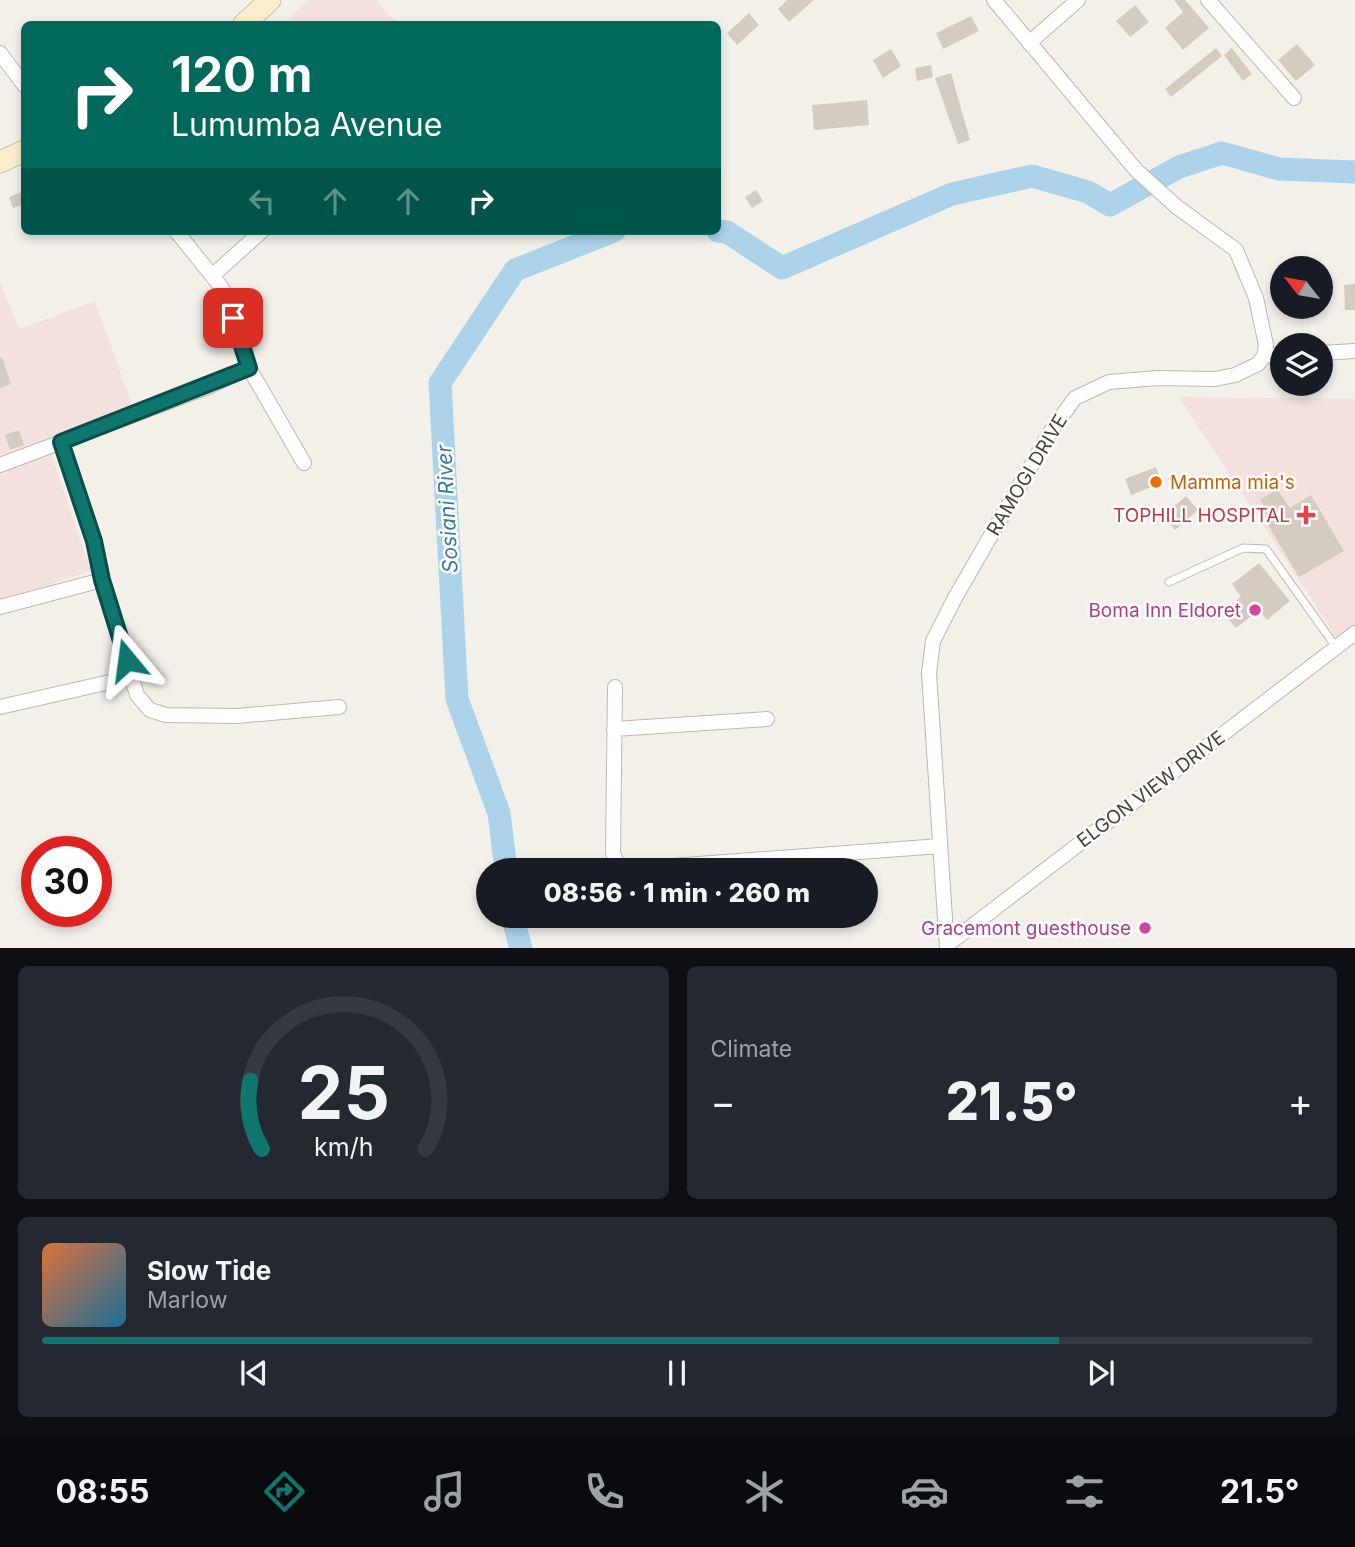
<!DOCTYPE html>
<html lang="en">
<head>
<meta charset="utf-8">
<style>
	body { margin:0; font-family:Inter,sans-serif; background:#242831; color:#f1f3f6; height:100vh; display:flex; flex-direction:column; font-size:26px; white-space:nowrap }
	* { box-sizing:border-box; margin:0 }
	p { font-size:23px; color:#9ea1a6 }
	.icon { flex:none; width:38px; height:38px; fill:none; stroke:currentColor; stroke-width:2; stroke-linecap:round; stroke-linejoin:round }
	.map { position:relative; height:948px; overflow:hidden }
	.details { display:flex; flex-direction:column; gap:18px; padding:18px; background:#0d0f14; flex:1 }
	.details>* { flex:none }
	.guide { position:absolute; left:21px; top:21px; width:700px; height:214px; border-radius:10px; box-shadow:0 4px 10px #0003; background:#00695c; color:#fff; overflow:hidden }
	.needle { width:46px; rotate:301deg }
	.tools { position:absolute; left:1270px; top:256px; display:grid; gap:14px }
	.tools a { display:grid; place-items:center; width:63px; height:63px; border-radius:50%; background:#171b24; box-shadow:0 4px 10px #0003; font-size:35px }
	.speed { position:absolute; left:21px; top:836px; display:flex; gap:14px; font-size:35px; font-weight:700; text-align:center }
	.speed>* { display:grid; place-content:center; width:91px; height:91px; border-radius:50%; background:#171b24; box-shadow:0 4px 10px #0003; line-height:1 }
	.speed .limit { border:10px solid #d22; background:#fff; color:#111 }
	.pin { position:absolute; display:grid; place-items:center; width:60px; height:60px; color:#fff; margin:-30px; border-radius:14px; box-shadow:0 4px 10px #0006 }
	.me { position:absolute; width:77px; margin:-38px; rotate:344deg; stroke-linejoin:round; filter:drop-shadow(0 0 5px #0008) }
	.turn { display:flex; align-items:center; gap:24px; height:147px; padding:0 35px; font-size:32px }
	.turn .icon { width:91px; height:91px; stroke-width:2.5 }
	.turn b { display:block; font-size:49px; line-height:60px }
	.lanes { display:flex; align-items:center; height:66px; padding:0 35px; background:#0003; justify-content:center; gap:35px; direction:ltr }
	.lanes .off { opacity:.35 }
	.big { font-size:52px; font-weight:800; line-height:1.1 }
	.details .widget { flex:1; display:flex; flex-direction:column; justify-content:center; gap:10px; min-width:0; padding:0 24px; border-radius:10px; background:#242831 }
	.details .dial { align-items:center; gap:0 }
	.dial svg { height:182px; overflow:visible; fill:none; stroke:#363941; stroke-width:7; stroke-linecap:round; text-anchor:middle }
	.dial text { fill:#f1f3f6; stroke:none }
	.song { display:flex; align-items:center; gap:21px }
	.cover { width:84px; height:84px; border-radius:10px; background:linear-gradient(135deg,hsl(20 70% 55%),hsl(200 70% 35%)) }
	.played { height:7px; border-radius:4px; background:linear-gradient(90deg,#0f766e 80%,#363941 80%) }
	.keys { display:flex; justify-content:space-around; direction:ltr }
	.heat { display:flex; justify-content:space-between; align-items:center; font-size:38px; direction:ltr }
	.details .tiles { flex:1; display:grid; gap:18px; grid-template-columns:1fr 1fr }
	.widget:last-child { grid-column:span 2 }
	.trip { position:absolute; left:476px; top:858px; width:402px; height:70px; border-radius:35px; background:#171b24; box-shadow:0 4px 10px #0003; font-weight:800; line-height:70px; text-align:center }
	.dock { display:flex; height:112px; justify-content:space-around; align-items:center; background:#090b0e; color:#9ea1a6 }
	.dock .icon { width:49px; height:49px }
	.dock .current { color:#0f766e }
	.dock b { font-size:32px; color:#f1f3f6 }
	.map>svg:first-child { display:block }
	.medical { fill:#f3e1df }
	.lines { fill:none; stroke-linecap:round; stroke-linejoin:round }
	.river { stroke:#acd3ea; stroke-width:23 }
	.building { fill:#d4ccc0 }
	.lane-casing { stroke:#beb7ad; stroke-width:9 }
	.street-casing { stroke:#beb7ad; stroke-width:16 }
	.secondary-casing { stroke:#cfc09d; stroke-width:23 }
	.lane { stroke:#fff; stroke-width:7 }
	.street { stroke:#fff; stroke-width:14 }
	.secondary { stroke:#faedcd; stroke-width:21 }
	.route-casing { stroke:#0a4d48; stroke-width:18 }
	.route { stroke:#0f766e; stroke-width:12 }
	.food-dot { fill:#e8710a; stroke:#fff; stroke-width:2.5 }
	.health-dot { fill:#e0444e; stroke:#fff; stroke-width:2.5 }
	.hotel-dot { fill:#d1479c; stroke:#fff; stroke-width:2.5 }
	.labels { text-anchor:middle; dominant-baseline:central; stroke-width:5; stroke-linejoin:round; paint-order:stroke }
	.street-label { font-size:19px; fill:#474139; stroke:#fff }
	.food-label { font-size:19px; fill:#c56008; stroke:#fff; text-anchor:start }
	.health-label { font-size:19px; fill:#be3a42; stroke:#fff; text-anchor:end }
	.hotel-label { font-size:19px; fill:#b23c85; stroke:#fff; text-anchor:end }
	.water-label { font-size:21px; font-style:italic; fill:#397aa2; stroke:#fff }
</style>
</head>
<body>
<div class="map">
<svg width="1355" height="949" viewBox="0 0 1355 949">
	<rect width="100%" height="100%" fill="#f3f0ea"/>
	<!-- medical -->
	<path class="medical" d="M 309,0 L 376,0 L 398,24 L 284,24 Z
		M 0,282 L 19,329 L 95,301 L 137,419 L 49,447 L 91,571 L 0,601 Z
		M 1179,397 L 1355,399 L 1355,631 L 1340,643 Z"/>
	<g class="lines">
		<!-- river -->
		<path class="river" d="M 718,231 L 727,232 L 782,268 L 952,194 L 1032,176 L 1088,192 L 1110,205 L 1179,167 L 1222,153 L 1279,169 L 1355,172
			M 506,870 L 499,813 L 457,699 L 440,383 L 515,270 L 614,231
			M 512,915 L 521,949"/>
	</g>
	<!-- building -->
	<path class="building" d="M 787,0 L 814,0 L 789,22 L 778,9 Z
		M 1174,0 L 1185,0 L 1209,28 L 1183,50 L 1165,28 L 1183,12 Z
		M 1135,5 L 1149,22 L 1130,37 L 1116,21 Z
		M 749,13 L 759,25 L 737,45 L 727,33 Z
		M 971,16 L 979,31 L 943,49 L 936,33 Z
		M 1297,44 L 1315,65 L 1296,81 L 1278,60 Z
		M 1216,48 L 1222,56 L 1171,97 L 1165,89 Z
		M 1232,48 L 1252,74 L 1243,81 L 1224,55 Z
		M 891,49 L 901,66 L 883,78 L 873,60 Z
		M 931,65 L 933,77 L 917,81 L 915,68 Z
		M 951,73 L 970,140 L 958,144 L 935,78 Z
		M 867,100 L 869,125 L 814,130 L 812,105 Z
		M 756,190 L 763,201 L 752,208 L 745,197 Z
		M 24,191 L 24,204 L 13,208 L 9,197 Z
		M 1355,284 L 1355,310 L 1345,310 L 1344,285 Z
		M 2,357 L 11,384 L 0,388 L 0,358 Z
		M 19,430 L 24,445 L 10,450 L 5,435 Z
		M 1156,467 L 1162,483 L 1131,495 L 1125,479 Z
		M 1277,489 L 1290,508 L 1311,495 L 1344,551 L 1299,577 L 1262,515 L 1267,511 L 1260,500 Z
		M 1186,496 L 1198,510 L 1175,530 L 1163,516 Z
		M 1259,563 L 1290,601 L 1267,620 L 1259,610 L 1236,628 L 1222,612 L 1241,597 L 1232,584 Z"/>
	<g class="lines">
		<defs>
			<path id="lane" d="M 1169,582 L 1243,548 L 1266,549 L 1336,647"/>
			<path id="street" d="M 1208,0 L 1294,98
				M 1029,43 L 1078,0
				M 0,53 L 24,85
				M 212,276 L 262,231
				M 1321,353 L 1355,351
				M 1264,356 L 1283,355
				M 249,368 L 304,463
				M 0,465 L 208,387 L 249,368 L 222,288 L 176,231
				M 102,580 L 137,695 L 150,710 L 166,715 L 237,716 L 339,707
				M 0,607 L 102,580 L 94,541 L 61,442
				M 615,687 L 613,853 L 618,865 L 632,869 L 940,846
				M 0,707 L 132,677
				M 614,729 L 767,719
				M 947,945 L 1355,633
				M 947,949 L 929,673 L 933,641 L 956,596 L 1051,431 L 1075,398 L 1109,382 L 1158,378 L 1215,379 L 1235,375 L 1258,364 L 1264,356 L 1266,345 L 1256,298 L 1236,250 L 1177,207 L 1136,170 L 994,0"/>
			<path id="secondary" d="M 244,24 L 270,0
				M 0,162 L 24,151"/>
		</defs>
		<!-- lane casing -->
		<use href="#lane" class="lane-casing"/>
		<!-- street casing -->
		<use href="#street" class="street-casing"/>
		<!-- secondary casing -->
		<use href="#secondary" class="secondary-casing"/>
		<!-- lane -->
		<use href="#lane" class="lane"/>
		<!-- street -->
		<use href="#street" class="street"/>
		<!-- secondary -->
		<use href="#secondary" class="secondary"/>
	</g>
	<g class="lines">
		<defs>
			<path id="route" d="M 127,660 L 102,580 L 94,541 L 61,442 L 249,368 L 233,318"/>
		</defs>
		<!-- route casing -->
		<use href="#route" class="route-casing"/>
		<!-- route -->
		<use href="#route" class="route"/>
	</g>
	<!-- markers -->
	<circle class="food-dot" cx="1156" cy="482" r="7"/>
	<path class="health-dot" d="M1302.5 504.5h7v7h7v7h-7v7h-7v-7h-7v-7h7z"/>
	<g class="hotel-dot">
		<circle cx="1255" cy="610" r="7"/>
		<circle cx="1145" cy="928" r="7"/>
	</g>
	<g class="labels">
		<!-- street labels -->
		<g class="street-label">
			<text transform="translate(1027 475) rotate(-59)">RAMOGI DRIVE</text>
			<text transform="translate(1151 789) rotate(-37)">ELGON VIEW DRIVE</text>
		</g>
		<!-- food labels -->
		<g class="food-label">
			<text x="1170" y="482">Mamma mia's</text>
		</g>
		<!-- health labels -->
		<g class="health-label">
			<text x="1290" y="515">TOPHILL HOSPITAL</text>
		</g>
		<!-- hotel labels -->
		<g class="hotel-label">
			<text x="1241" y="610">Boma Inn Eldoret</text>
			<text x="1131" y="928">Gracemont guesthouse</text>
		</g>
		<!-- water labels -->
		<g class="water-label">
			<text transform="translate(447 509) rotate(-93)">Sosiani River</text>
		</g>
	</g>
</svg>
<div class="tools">
<a><svg class="needle" viewBox="-14 -14 28 28"><path d="M0-13l5 13h-10z" fill="#e53935"/><path d="M0 13l5-13h-10z" fill="#9ea1a6"/></svg></a>
<a><svg class="icon" aria-label="layers" viewBox="0 0 24 24"><path d="M12 4l9 5-9 5-9-5zM3 14l9 5 9-5"/></svg></a>
</div>
<div class="speed"><div class="limit">30</div></div>
<div class="pin" style="left:233px;top:318px;background:#d93025"><svg class="icon" aria-label="arrive" viewBox="0 0 24 24"><path d="M6 21V4h12l-3 4 3 4H6"/></svg></div>
<svg class="me" style="left:127px;top:660px" viewBox="-20 -20 40 40"><path d="M0-17L14 15 0 8-14 15z" fill="#0f766e" stroke="#fff" stroke-width="4"/></svg>
<div class="trip">08:56 · 1 min · 260 m</div>
<div class="guide">
<div class="turn"><svg class="icon" aria-label="right" viewBox="0 0 24 24"><path d="M7 20v-9h11M14 6l5 5-5 5"/></svg><div><b>120 m</b>Lumumba Avenue</div></div>
<div class="lanes"><svg class="icon off" aria-label="left" viewBox="0 0 24 24"><path d="M17 20v-9H6M10 6l-5 5 5 5"/></svg><svg class="icon off" aria-label="ahead" viewBox="0 0 24 24"><path d="M12 20V5M6 11l6-6 6 6"/></svg><svg class="icon off" aria-label="ahead" viewBox="0 0 24 24"><path d="M12 20V5M6 11l6-6 6 6"/></svg><svg class="icon" aria-label="right" viewBox="0 0 24 24"><path d="M7 20v-9h11M14 6l5 5-5 5"/></svg></div>
</div>
</div>
<section class="details">
<div class="tiles">
<div class="widget dial"><svg viewBox="0 0 100 80">
<path d="M14 69A42 42 0 1 1 86 69"/>
<path d="M14 69A42 42 0 0 1 9 39" stroke="#0f766e"/>
<text x="50" y="56" font-size="32" font-weight="700">25</text>
<text x="50" y="72" font-size="11">km/h</text>
</svg></div>
<div class="widget"><p>Climate</p>
<div class="heat"><a>−</a><b class="big">21.5°</b><a>+</a></div>
</div>
<div class="widget">
<div class="song"><i class="cover"></i><div><b>Slow Tide</b><p>Marlow</p></div></div>
<div class="played"></div>
<div class="keys"><svg class="icon" aria-label="previous" viewBox="0 0 24 24"><path d="M18 5L8 12l10 7zM5 5v14"/></svg><svg class="icon" aria-label="pause" viewBox="0 0 24 24"><path d="M8 5v14M16 5v14"/></svg><svg class="icon" aria-label="next" viewBox="0 0 24 24"><path d="M6 5l10 7-10 7zM19 5v14"/></svg></div>
</div>
</div>
</section>
<nav class="dock">
<b>08:55</b>
<svg class="icon current" aria-label="directions" viewBox="0 0 24 24"><path d="M12 3l9 9-9 9-9-9zM9 14v-3h6M13 9l2 2-2 2"/></svg>
<svg class="icon" aria-label="music" viewBox="0 0 24 24"><path d="M9 18V5l10-2v13"/><circle cx="6" cy="18" r="3"/><circle cx="16" cy="16" r="3"/></svg>
<svg class="icon" aria-label="phone" viewBox="0 0 24 24"><path d="M5 4h4l2 5-3 2q2 4 5 5l2-3 5 2v4C11 20 4 13 5 4z"/></svg>
<svg class="icon" aria-label="climate" viewBox="0 0 24 24"><path d="M12 3v18M4 7l16 10M4 17L20 7"/></svg>
<svg class="icon" aria-label="car" viewBox="0 0 24 24"><path d="M5 17H2v-5l4-1 3-4h7l3 4 3 1v5h-3M9 17h6M6 11h13"/><circle cx="7" cy="17" r="2"/><circle cx="17" cy="17" r="2"/></svg>
<svg class="icon" aria-label="filters" viewBox="0 0 24 24"><path d="M4 7h16M4 17h16"/><circle cx="9" cy="7" r="2"/><circle cx="15" cy="17" r="2"/></svg>
<b>21.5°</b>
</nav>
</body>
</html>
